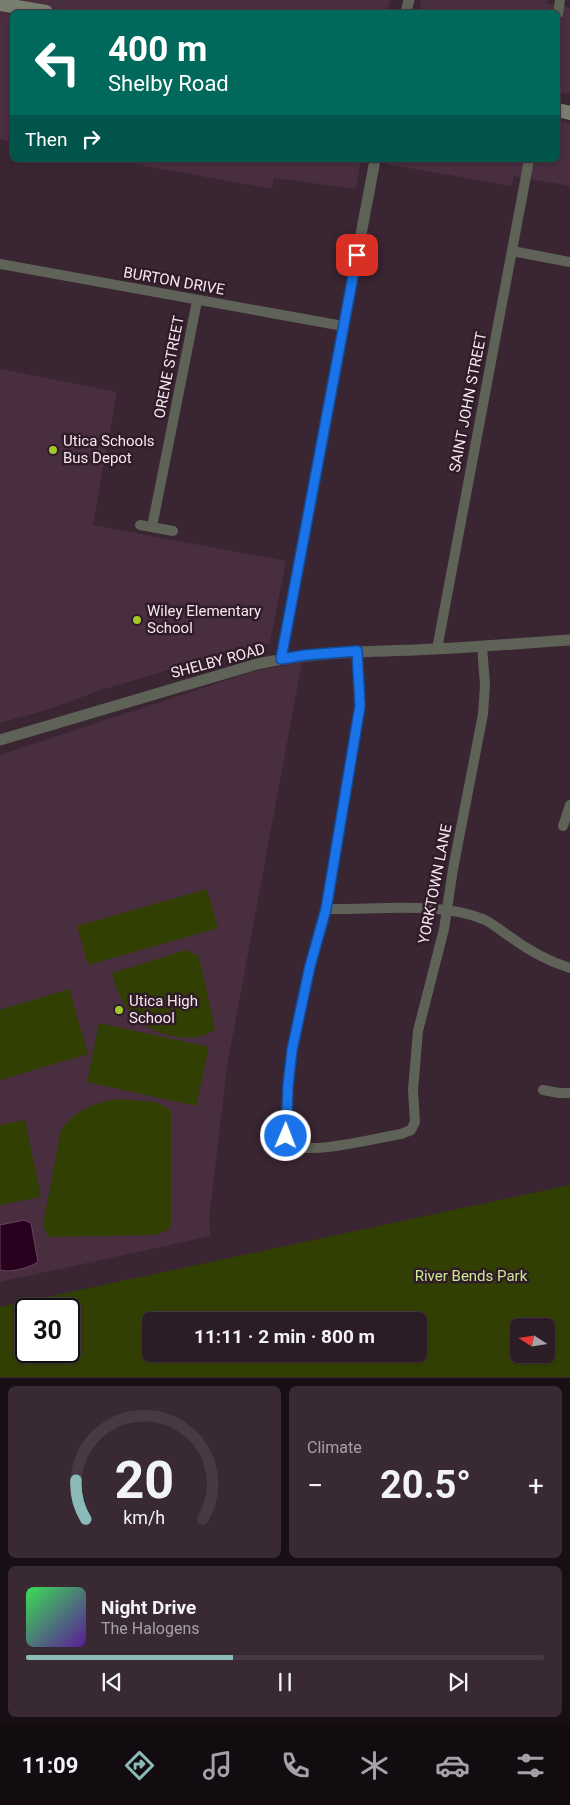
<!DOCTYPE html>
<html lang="en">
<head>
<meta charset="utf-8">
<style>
	body { margin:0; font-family:Roboto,sans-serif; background:#382932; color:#f1f3f6; height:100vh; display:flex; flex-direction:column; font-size:19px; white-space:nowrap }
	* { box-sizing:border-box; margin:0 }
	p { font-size:16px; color:#a6a1a7 }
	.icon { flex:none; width:28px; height:28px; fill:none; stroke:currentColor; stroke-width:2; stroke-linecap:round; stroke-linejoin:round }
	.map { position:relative; height:1378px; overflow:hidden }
	.details { display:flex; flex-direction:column; gap:8px; padding:8px; background:#180f15; flex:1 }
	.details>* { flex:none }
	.top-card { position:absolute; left:10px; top:10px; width:550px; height:152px; border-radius:8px; box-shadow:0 1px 4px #0004,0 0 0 1px #483a43; background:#00695c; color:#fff; overflow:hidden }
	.needle { width:32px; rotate:282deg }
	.buttons { position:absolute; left:510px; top:1318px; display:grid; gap:10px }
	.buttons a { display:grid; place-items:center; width:45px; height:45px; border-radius:8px; background:#2c1c26; box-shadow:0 1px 4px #0004,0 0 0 1px #483a43; font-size:25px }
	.speed { position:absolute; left:15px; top:1298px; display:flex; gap:10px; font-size:25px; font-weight:700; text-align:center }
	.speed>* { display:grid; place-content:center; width:65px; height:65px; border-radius:50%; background:#2c1c26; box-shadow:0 1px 4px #0004,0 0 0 1px #483a43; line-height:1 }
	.speed .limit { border:2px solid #111; border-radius:8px; background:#fff; color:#111 }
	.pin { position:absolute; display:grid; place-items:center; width:42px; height:42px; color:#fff; margin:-21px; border-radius:10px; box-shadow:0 2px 8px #0006 }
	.me { position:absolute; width:55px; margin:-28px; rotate:1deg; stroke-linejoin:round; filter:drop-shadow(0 0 4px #0008) }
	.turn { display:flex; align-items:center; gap:18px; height:105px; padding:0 15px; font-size:22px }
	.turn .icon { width:65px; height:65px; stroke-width:2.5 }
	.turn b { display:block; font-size:35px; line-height:42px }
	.then { display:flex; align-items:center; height:48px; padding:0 15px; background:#0003; gap:10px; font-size:19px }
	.big { font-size:38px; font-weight:700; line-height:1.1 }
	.details .widget { flex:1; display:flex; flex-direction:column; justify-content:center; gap:8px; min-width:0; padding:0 18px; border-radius:8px; background:#382932 }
	.details .dial { align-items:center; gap:0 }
	.dial svg { height:130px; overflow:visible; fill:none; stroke:#483a43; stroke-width:7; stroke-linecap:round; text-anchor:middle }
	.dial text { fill:#f1f3f6; stroke:none }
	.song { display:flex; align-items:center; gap:15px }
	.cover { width:60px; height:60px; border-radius:8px; background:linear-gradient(135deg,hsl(130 70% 55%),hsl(270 70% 35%)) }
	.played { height:5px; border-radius:2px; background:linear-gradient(90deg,#8bbbb9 40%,#483a43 40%) }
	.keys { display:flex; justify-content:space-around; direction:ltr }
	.heat { display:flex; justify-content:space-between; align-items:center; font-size:28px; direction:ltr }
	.details .tiles { flex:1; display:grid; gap:8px; grid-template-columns:1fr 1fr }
	.widget:last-child { grid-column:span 2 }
	.trip { position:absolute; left:142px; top:1312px; width:285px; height:50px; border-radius:8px; background:#2c1c26; box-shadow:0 1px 4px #0004,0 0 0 1px #483a43; font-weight:700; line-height:50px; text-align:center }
	.menu { display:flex; height:80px; justify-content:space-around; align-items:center; background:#120b0f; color:#a6a1a7 }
	.menu .icon { width:35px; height:35px }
	.menu .active { color:#8bbbb9 }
	.menu b { font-size:22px; color:#f1f3f6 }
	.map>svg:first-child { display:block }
	.built { fill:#482e3f }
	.green { fill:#323f03; fill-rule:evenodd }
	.water { fill:#29001e; stroke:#66455d }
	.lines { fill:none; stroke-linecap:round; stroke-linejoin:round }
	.minor { stroke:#5e6257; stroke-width:10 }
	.tertiary { stroke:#5e6257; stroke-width:11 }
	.secondary { stroke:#797f6e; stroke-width:14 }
	.route-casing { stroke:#114b97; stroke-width:12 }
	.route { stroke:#1a73e8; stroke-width:9 }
	.poi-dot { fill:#a3c926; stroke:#2f1c28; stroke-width:2 }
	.labels { text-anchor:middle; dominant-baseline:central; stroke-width:5; stroke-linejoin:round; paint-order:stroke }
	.street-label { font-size:15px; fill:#f5e7f0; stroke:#2f1c28 }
	.poi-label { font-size:15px; fill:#f5e7f0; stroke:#2f1c28; text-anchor:start }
	.park-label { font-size:15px; fill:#cde793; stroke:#2f1c28 }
</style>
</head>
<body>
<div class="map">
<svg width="570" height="1378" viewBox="0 0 570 1378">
	<rect width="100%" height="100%" fill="#3a2532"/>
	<!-- built -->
	<path class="built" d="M 0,0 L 390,0 L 387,12 L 12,12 L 12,142 L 0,139 Z
		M 421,0 L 547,0 L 547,3 L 570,7 L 570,94 L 558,92 L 558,12 L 419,12 Z
		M 558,121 L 570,123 L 570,186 L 514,176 L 512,186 L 386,164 L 387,160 L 558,160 Z
		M 112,160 L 361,160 L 356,189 L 274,178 L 272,189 Z
		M 0,369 L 117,392 L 93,525 L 286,561 L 270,643 L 236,650 L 98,691 L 50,709 L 0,723 Z
		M 302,662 L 227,1067 L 209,1220 L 211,1236 L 0,1282 L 0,755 L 251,672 Z"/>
	<!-- green -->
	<path class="green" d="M 207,889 L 218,928 L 88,965 L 77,926 Z
		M 186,950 L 199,956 L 215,1029 C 204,1037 192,1039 178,1037 C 140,1031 121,1010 112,973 Z
		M 69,989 L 88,1054 L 0,1080 L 0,1010 Z
		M 99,1023 L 209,1047 L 196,1106 L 87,1082 Z
		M 114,1099 L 156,1102 L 171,1110 L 171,1225 L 168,1230 L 155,1235 L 48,1237 L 43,1224 L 61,1130 C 75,1110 92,1104 114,1099 Z
		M 25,1120 L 41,1197 L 0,1205 L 0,1125 Z
		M 570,1185 L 570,1377 L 0,1377 L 0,1307 ZM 26,1309 L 69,1309 L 69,1351 L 26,1351 ZM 151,1321 L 419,1321 L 419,1354 L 151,1354 ZM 519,1326 L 546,1326 L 546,1354 L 519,1354 Z"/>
	<!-- water -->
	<path class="water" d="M 24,1220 L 31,1223 L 38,1262 C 29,1268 10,1273 0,1270 L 0,1225 Z"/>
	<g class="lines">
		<!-- minor -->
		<path class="minor" d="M 558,14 L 560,0
			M 512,251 L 570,262
			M 0,264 L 343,326
			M 140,525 L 173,531
			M 152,527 L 197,301
			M 437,649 L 529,160
			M 357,651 L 360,707 L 326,909 L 310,966 L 292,1051 L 288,1086 L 286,1137 L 289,1144 C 309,1156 376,1138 401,1134 L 411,1130 L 415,1122 L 413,1090 L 418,1031 L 444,929 L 453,869 L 483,714 L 485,685 L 482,646
			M 563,826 L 570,805
			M 326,909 C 374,910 438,901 483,919 C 492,923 500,930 509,936 C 528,950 547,961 570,968
			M 543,1090 L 559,1093 L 570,1093"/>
		<!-- tertiary -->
		<path class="tertiary" d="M 406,12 L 409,0
			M 281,659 L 375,160
			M 0,740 L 257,664 C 317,651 376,652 436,649 C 481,647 525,643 570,640"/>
		<!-- secondary -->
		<path class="secondary" d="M 0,4 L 46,12
			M 558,110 L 570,113"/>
	</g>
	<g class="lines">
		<defs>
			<path id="route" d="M 286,1136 L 288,1086 L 292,1050 L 310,966 L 326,909 L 360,706 L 357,651 L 306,655 L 281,659 L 357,255"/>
		</defs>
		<!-- route casing -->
		<use href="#route" class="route-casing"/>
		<!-- route -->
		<use href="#route" class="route"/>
	</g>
	<!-- markers -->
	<g class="poi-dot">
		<circle cx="53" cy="450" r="5"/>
		<circle cx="137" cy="620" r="5"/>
		<circle cx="119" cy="1010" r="5"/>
	</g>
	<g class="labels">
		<!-- street labels -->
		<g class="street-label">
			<text transform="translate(174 281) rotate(10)">BURTON DRIVE</text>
			<text transform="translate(169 367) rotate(-79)">ORENE STREET</text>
			<text transform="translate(468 402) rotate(-79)">SAINT JOHN STREET</text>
			<text transform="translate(218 661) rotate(-15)">SHELBY ROAD</text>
			<text transform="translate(435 884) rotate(-79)">YORKTOWN LANE</text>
		</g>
		<!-- poi labels -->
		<g class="poi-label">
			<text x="63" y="441">Utica Schools<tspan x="63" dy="17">Bus Depot</tspan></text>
			<text x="147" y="611">Wiley Elementary<tspan x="147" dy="17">School</tspan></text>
			<text x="129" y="1001">Utica High<tspan x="129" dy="17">School</tspan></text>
		</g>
		<!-- park labels -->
		<g class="park-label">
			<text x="471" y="1276">River Bends Park</text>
		</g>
	</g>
</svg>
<div class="buttons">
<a><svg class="needle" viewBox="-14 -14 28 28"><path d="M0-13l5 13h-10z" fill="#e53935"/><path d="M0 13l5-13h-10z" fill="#a6a1a7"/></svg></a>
</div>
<div class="speed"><div class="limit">30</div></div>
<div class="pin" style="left:357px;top:255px;background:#d93025"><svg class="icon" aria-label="arrive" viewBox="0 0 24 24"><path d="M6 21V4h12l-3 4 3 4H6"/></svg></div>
<svg class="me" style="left:286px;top:1136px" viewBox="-20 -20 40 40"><circle r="17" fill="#1a73e8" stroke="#fff" stroke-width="3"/><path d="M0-11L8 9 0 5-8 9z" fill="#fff"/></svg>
<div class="trip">11:11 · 2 min · 800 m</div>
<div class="top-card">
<div class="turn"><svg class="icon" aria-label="left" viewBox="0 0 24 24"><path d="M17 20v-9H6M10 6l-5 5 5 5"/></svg><div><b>400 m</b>Shelby Road</div></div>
<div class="then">Then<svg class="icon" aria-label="right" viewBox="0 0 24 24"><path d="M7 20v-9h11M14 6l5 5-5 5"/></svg></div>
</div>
</div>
<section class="details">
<div class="tiles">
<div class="widget dial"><svg viewBox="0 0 100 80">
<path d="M14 69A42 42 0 1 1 86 69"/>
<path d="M14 69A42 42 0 0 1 8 45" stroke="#8bbbb9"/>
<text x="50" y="56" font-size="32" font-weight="700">20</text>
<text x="50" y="72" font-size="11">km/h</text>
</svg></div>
<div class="widget"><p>Climate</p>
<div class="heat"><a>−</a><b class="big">20.5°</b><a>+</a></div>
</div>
<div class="widget">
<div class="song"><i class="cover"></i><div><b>Night Drive</b><p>The Halogens</p></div></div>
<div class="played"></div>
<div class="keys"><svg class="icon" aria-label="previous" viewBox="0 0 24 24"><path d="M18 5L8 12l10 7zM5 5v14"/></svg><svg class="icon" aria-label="pause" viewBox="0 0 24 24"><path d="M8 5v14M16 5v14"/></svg><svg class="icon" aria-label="next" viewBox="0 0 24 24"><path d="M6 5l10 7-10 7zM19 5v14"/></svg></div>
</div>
</div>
</section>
<nav class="menu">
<b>11:09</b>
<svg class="icon active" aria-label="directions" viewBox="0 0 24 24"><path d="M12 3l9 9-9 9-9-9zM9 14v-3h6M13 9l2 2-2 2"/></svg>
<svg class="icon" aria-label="music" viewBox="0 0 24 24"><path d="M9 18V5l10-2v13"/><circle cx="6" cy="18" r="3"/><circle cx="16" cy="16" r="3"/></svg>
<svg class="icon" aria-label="phone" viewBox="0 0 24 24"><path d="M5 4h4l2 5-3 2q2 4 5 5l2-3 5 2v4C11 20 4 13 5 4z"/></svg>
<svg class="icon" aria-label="climate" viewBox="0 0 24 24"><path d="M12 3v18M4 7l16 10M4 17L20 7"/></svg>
<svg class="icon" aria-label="car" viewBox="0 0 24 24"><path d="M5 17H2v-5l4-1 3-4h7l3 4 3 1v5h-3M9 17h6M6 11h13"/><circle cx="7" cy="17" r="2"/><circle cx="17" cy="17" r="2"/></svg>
<svg class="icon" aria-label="filters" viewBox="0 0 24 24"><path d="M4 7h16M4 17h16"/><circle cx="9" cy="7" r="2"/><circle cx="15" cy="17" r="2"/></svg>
</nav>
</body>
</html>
